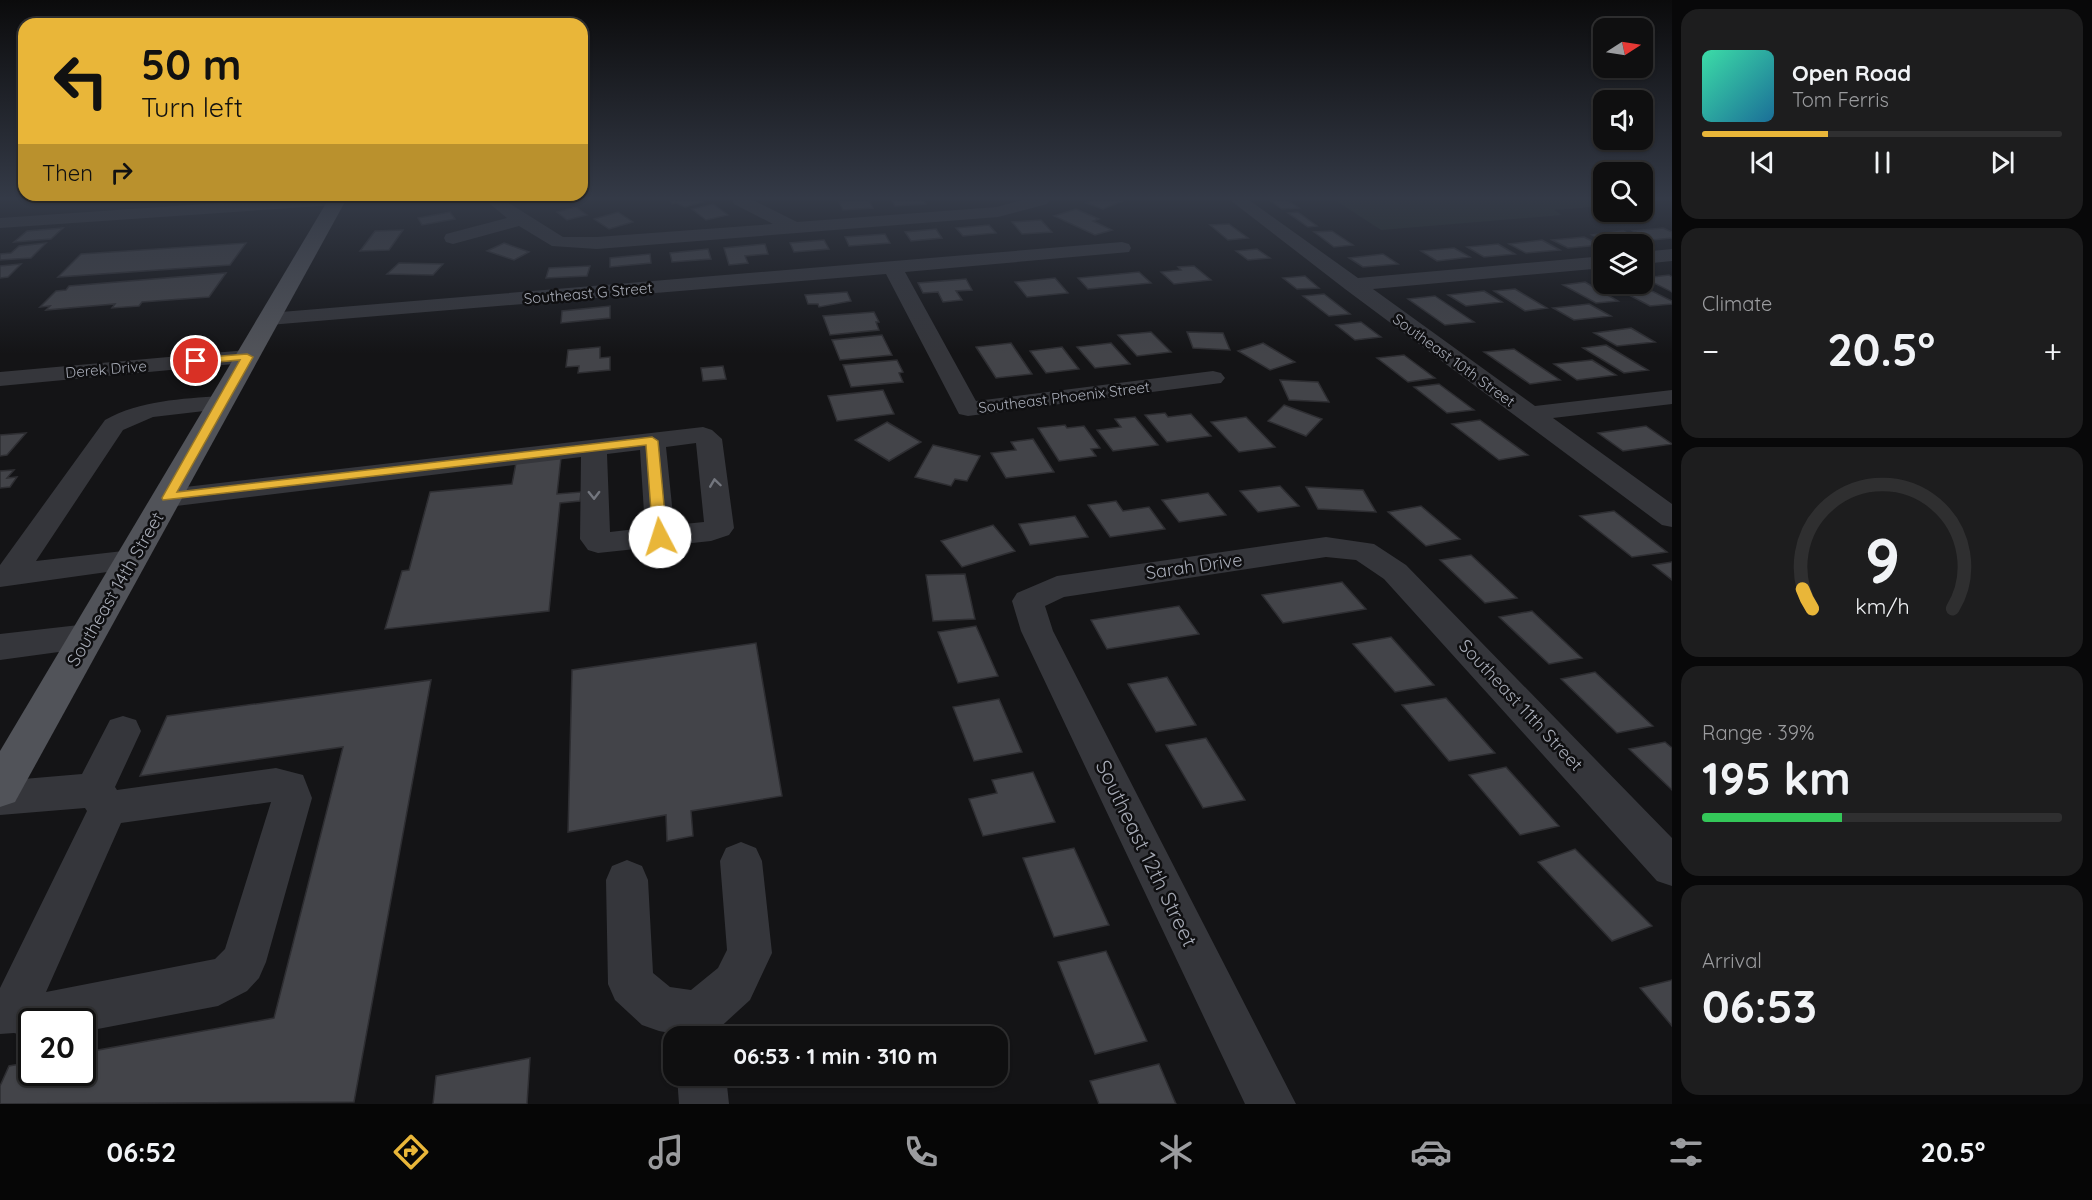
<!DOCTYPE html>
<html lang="en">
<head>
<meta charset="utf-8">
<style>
	body { margin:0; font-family:Quicksand,sans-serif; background:#1d1d1e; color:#f1f3f6; height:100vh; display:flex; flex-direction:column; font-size:22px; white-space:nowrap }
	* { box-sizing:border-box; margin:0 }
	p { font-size:20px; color:#9b9c9f }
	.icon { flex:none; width:33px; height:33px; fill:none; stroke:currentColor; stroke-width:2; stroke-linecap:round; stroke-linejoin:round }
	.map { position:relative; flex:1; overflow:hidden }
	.details { display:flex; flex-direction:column; gap:9px; padding:9px; background:#080809; width:420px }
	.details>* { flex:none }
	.guide { position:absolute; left:18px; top:18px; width:570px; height:183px; border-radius:18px; box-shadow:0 2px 4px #0004,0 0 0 2px #2f2f30; background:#e9b639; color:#111; overflow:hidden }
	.needle { width:39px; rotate:78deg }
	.tools { position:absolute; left:1593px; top:18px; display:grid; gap:12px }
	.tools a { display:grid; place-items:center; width:60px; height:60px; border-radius:12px; background:#0f0f10; box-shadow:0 2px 4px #0004,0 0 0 2px #2f2f30; font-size:30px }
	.speed { position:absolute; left:18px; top:1008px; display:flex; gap:12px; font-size:30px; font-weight:700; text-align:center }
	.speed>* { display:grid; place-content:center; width:78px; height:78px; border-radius:50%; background:#0f0f10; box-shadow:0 2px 4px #0004,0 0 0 2px #2f2f30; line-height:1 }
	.speed .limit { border:3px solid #111; border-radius:9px; background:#fff; color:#111 }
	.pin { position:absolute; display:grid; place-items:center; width:51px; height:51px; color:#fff; margin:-26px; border:3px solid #fff; border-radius:50%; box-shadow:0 2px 6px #0007 }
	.me { position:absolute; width:66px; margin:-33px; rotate:355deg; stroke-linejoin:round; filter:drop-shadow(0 0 4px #0008) }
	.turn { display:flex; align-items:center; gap:21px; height:126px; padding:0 24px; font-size:27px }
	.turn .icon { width:78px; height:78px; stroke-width:2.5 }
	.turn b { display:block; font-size:42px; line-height:51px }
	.then { display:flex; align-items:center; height:57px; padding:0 24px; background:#0003; gap:12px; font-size:22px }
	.big { font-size:45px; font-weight:800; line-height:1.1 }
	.details .widget { flex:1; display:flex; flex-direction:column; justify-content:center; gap:9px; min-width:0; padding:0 21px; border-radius:18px; background:#1d1d1e }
	.details .dial { align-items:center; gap:0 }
	.dial svg { height:156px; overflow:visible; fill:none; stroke:#2f2f30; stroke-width:7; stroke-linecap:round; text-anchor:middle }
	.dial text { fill:#f1f3f6; stroke:none }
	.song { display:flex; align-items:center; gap:18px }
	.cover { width:72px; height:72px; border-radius:9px; background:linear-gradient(135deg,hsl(160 70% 55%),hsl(200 70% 35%)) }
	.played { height:6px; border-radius:3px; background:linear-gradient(90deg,#e9b639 35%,#2f2f30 35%) }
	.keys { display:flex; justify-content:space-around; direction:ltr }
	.heat { display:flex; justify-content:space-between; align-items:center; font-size:33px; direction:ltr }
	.charge { height:9px; border-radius:4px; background:linear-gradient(90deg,#34c759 39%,#2f2f30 0) }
	.trip { position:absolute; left:663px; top:1026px; width:345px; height:60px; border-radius:18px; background:#0f0f10; box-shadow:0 2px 4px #0004,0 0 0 2px #2f2f30; font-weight:800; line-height:60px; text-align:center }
	.dock { display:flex; height:96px; justify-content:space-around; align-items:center; background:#060606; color:#9b9c9f }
	.dock .icon { width:42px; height:42px }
	.dock .current { color:#e9b639 }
	.dock b { font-size:27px; color:#f1f3f6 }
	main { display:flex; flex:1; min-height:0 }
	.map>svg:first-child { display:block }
	.green { fill:#202822 }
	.building { fill:#434449; stroke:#2e2e32; stroke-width:1.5 }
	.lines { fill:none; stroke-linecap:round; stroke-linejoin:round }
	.minor { fill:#35363b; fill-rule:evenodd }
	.major { fill:#515359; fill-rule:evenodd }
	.oneway { stroke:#73767e }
	.route { fill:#e9b639; stroke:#977625; stroke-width:1.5 }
	.labels { text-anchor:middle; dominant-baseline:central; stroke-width:5; stroke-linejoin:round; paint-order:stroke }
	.far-street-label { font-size:15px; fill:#a6aab5; stroke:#0f0f11 }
	.street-label { font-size:18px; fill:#a6aab5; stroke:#0f0f11 }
	.near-street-label { font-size:21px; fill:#a6aab5; stroke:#0f0f11 }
</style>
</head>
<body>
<main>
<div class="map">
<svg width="1672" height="1104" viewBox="0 0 1672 1104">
	<rect width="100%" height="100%" fill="#141416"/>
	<!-- green -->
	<path class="green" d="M 1335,200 L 1603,200 L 1604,206 L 1554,210 L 1562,215 L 1381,230 Z"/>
	<!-- building -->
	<path class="building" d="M 669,200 L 699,200 L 703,202 L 685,207 L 676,203 L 672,204 Z
		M 869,200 L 873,208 L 843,210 L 839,202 Z
		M 891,200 L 923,200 L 926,204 L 895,206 Z
		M 1094,200 L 1119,200 L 1123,201 L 1103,209 L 1086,203 Z
		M 1269,200 L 1287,200 L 1299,208 L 1282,209 Z
		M 713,204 L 728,215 L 706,220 L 692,209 Z
		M 576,207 L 587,215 L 567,220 L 557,212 Z
		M 1076,209 L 1099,219 L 1093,221 L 1112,230 L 1095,235 L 1054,216 Z
		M 450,212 L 455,219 L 422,225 L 418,218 Z
		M 618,212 L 633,222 L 609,229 L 594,219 Z
		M 1298,212 L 1317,226 L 1308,227 L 1288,213 Z
		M 1041,220 L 1052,232 L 1022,234 L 1012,222 Z
		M 1229,224 L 1248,238 L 1228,240 L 1210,225 Z
		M 989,225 L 996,233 L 963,236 L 956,228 Z
		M 63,228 L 51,239 L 14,242 L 27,231 Z
		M 1663,228 L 1672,232 L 1672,238 L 1652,240 L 1633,231 Z
		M 936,229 L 942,238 L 911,241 L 905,232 Z
		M 403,230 L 389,250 L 360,251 L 375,231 Z
		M 1332,231 L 1353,245 L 1334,247 L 1314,232 Z
		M 1623,231 L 1642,240 L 1611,244 L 1592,235 Z
		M 885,234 L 890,243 L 849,246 L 845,237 Z
		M 1584,237 L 1600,245 L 1568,248 L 1552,240 Z
		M 824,240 L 829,249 L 794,252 L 790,243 Z
		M 1542,240 L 1560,250 L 1526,253 L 1509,244 Z
		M 46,243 L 31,258 L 0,260 L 0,254 L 11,253 L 19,246 Z
		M 246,243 L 230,265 L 58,277 L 81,254 Z
		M 504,243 L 529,252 L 514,260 L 487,251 Z
		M 765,244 L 768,254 L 745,256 L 748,263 L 729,265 L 724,248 Z
		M 1498,244 L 1515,254 L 1484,257 L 1467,247 Z
		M 1454,248 L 1470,257 L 1437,261 L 1421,251 Z
		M 708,249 L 711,259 L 672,262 L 670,253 Z
		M 1257,249 L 1270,258 L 1248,260 L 1236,251 Z
		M 650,254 L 651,263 L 610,267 L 610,258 Z
		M 1383,254 L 1398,264 L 1363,267 L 1349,258 Z
		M 399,263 L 443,264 L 433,275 L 387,274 Z
		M 21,264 L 8,277 L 0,278 L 0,266 Z
		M 590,266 L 587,276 L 546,278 L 549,268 Z
		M 1194,266 L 1211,280 L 1174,284 L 1161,272 L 1181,270 L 1178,267 Z
		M 1139,272 L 1151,283 L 1088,289 L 1078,278 Z
		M 226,273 L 209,297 L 142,302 L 139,306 L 112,308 L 115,304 L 46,310 L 50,306 L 40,307 L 56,291 L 66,290 L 69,286 Z
		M 1669,275 L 1672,277 L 1672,292 L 1644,278 Z
		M 1305,276 L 1319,288 L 1297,289 L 1283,278 Z
		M 1055,278 L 1068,293 L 1027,297 L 1015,282 Z
		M 966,279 L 972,290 L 956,291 L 962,300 L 943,302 L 938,292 L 923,293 L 918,283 Z
		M 1585,282 L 1618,301 L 1596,303 L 1563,285 Z
		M 1608,284 L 1638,284 L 1672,301 L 1672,304 L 1650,306 Z
		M 1515,289 L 1547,308 L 1525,311 L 1494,291 Z
		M 1484,291 L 1502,302 L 1466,306 L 1448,295 Z
		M 847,292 L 851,301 L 819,307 L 818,304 L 808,304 L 805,295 Z
		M 1324,294 L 1350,314 L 1329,316 L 1303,296 Z
		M 1435,296 L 1474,322 L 1445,325 L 1408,299 Z
		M 1589,304 L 1611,316 L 1574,320 L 1553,308 Z
		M 610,306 L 610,318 L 561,323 L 562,311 Z
		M 874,312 L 879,322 L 876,322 L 879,330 L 830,335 L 823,316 Z
		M 1361,322 L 1381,337 L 1355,340 L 1336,325 Z
		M 1631,328 L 1655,342 L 1617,346 L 1594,333 Z
		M 1151,332 L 1171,352 L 1137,356 L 1118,335 Z
		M 1187,332 L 1223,333 L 1230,350 L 1193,348 Z
		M 882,335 L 892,355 L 840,360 L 832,340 Z
		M 1011,343 L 1032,374 L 996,378 L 976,347 Z
		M 1111,343 L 1130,364 L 1095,368 L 1077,347 Z
		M 1263,343 L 1295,362 L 1270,370 L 1238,351 Z
		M 1606,345 L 1648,370 L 1624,373 L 1583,348 Z
		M 600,347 L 600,358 L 610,357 L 610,370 L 578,373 L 579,366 L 566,367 L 568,350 Z
		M 1062,347 L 1079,369 L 1046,373 L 1030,351 Z
		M 1514,349 L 1560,380 L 1530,384 L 1484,352 Z
		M 1404,355 L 1435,378 L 1408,382 L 1377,358 Z
		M 897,360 L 903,372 L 899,373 L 903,382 L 851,387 L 843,365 Z
		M 1592,360 L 1616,375 L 1577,380 L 1554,364 Z
		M 723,366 L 726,379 L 703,381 L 701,368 Z
		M 1280,380 L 1318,382 L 1329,402 L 1289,400 Z
		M 1439,384 L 1474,410 L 1447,413 L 1414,387 Z
		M 883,390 L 894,414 L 837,421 L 828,396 Z
		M 1284,405 L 1322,419 L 1306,436 L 1268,421 Z
		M 1165,413 L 1168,417 L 1191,414 L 1211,436 L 1167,442 L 1145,415 Z
		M 1135,417 L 1158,445 L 1113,451 L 1097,430 L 1121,427 L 1115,419 Z
		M 1246,417 L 1275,447 L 1239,452 L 1211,422 Z
		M 1480,420 L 1528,455 L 1499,460 L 1452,424 Z
		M 887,422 L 921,442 L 889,461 L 855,440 Z
		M 1065,425 L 1067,428 L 1084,426 L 1100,448 L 1091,449 L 1096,456 L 1059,461 L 1038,428 Z
		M 1646,426 L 1672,444 L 1623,451 L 1598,433 Z
		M 26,433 L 7,455 L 0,456 L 0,435 Z
		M 1033,439 L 1054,472 L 1006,478 L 991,453 L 1016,450 L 1011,442 Z
		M 933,445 L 980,456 L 967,481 L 955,479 L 951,486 L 915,477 Z
		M 561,458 L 557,494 L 581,492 L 580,501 L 560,503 L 549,611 L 385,629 L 402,571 L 409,570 L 430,492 L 512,484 L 516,463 Z
		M 14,470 L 7,478 L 17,477 L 10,487 L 0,488 L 0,471 Z
		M 1280,486 L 1299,506 L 1258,512 L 1240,491 Z
		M 1306,487 L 1363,490 L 1376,512 L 1318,509 Z
		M 1208,493 L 1226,515 L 1179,522 L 1162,500 Z
		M 1116,501 L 1123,511 L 1149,507 L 1165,529 L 1110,537 L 1088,505 Z
		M 1421,506 L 1460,539 L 1426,546 L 1388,512 Z
		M 1614,511 L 1667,552 L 1632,557 L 1580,516 Z
		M 1075,516 L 1088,537 L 1030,545 L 1019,524 Z
		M 993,525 L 1015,551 L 962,567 L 941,541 Z
		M 1471,555 L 1517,598 L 1485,603 L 1440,560 Z
		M 1672,562 L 1672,580 L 1653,565 Z
		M 965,574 L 975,619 L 933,621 L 926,575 Z
		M 1342,582 L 1366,609 L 1283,623 L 1262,595 Z
		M 1179,606 L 1199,634 L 1107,649 L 1091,620 Z
		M 1532,611 L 1582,658 L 1549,664 L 1499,617 Z
		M 976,626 L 998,676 L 958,683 L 938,632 Z
		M 1391,637 L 1434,685 L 1395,692 L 1353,644 Z
		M 756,643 L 782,796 L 691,811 L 693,836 L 667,841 L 666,815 L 568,832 L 572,670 Z
		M 1595,672 L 1653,726 L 1617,733 L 1561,679 Z
		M 1167,677 L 1196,725 L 1156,732 L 1128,684 Z
		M 431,680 L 354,1102 L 0,1104 L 0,1086 L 9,1066 L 32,1062 L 32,1072 L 82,1072 L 82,1053 L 274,1018 L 343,747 L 140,776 L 167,716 Z
		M 1446,698 L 1495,753 L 1449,761 L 1402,705 Z
		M 999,699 L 1022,752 L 974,761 L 953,707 Z
		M 1206,738 L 1245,800 L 1203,808 L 1166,745 Z
		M 1665,742 L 1672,748 L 1672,790 L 1629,749 Z
		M 1506,767 L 1559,826 L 1520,835 L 1469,775 Z
		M 1033,772 L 1055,822 L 983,836 L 969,799 L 997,793 L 992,780 Z
		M 1074,848 L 1109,925 L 1054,937 L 1023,858 Z
		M 1575,849 L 1652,926 L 1612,941 L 1538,862 Z
		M 1106,951 L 1147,1041 L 1095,1054 L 1058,962 Z
		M 1672,980 L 1672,1026 L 1640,988 Z
		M 530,1058 L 527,1104 L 433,1104 L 436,1076 Z
		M 1159,1064 L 1176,1104 L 1099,1104 L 1090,1081 Z"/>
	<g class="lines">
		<!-- minor -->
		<path class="minor" d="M 262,200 L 344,200 L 341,204 L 335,205 L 0,228 L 0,218 Z
			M 485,200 L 504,200 L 563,237 L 597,237 L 773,224 L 734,204 L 732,200 L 753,200 L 797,222 L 997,207 L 1022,200 L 1050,200 L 1047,204 L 998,217 L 597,249 L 552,246 L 519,226 L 453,244 L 446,242 L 444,238 L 446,234 L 507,218 Z
			M 1230,200 L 1249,200 L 1358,278 L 1604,256 L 1604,268 L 1373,289 L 1535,406 L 1672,390 L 1672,404 L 1553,418 L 1672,504 L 1672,527 L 1662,525 L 1345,289 Z
			M 1122,242 L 1129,244 L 1131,248 L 1129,252 L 905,272 L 976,401 L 1213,371 L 1221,373 L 1225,378 L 1221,383 L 968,416 L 959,414 L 886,274 L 269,325 L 261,324 L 258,319 L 261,314 L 269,313 Z
			M 1672,249 L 1672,261 L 1642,264 L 1642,252 Z
			M 247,350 L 255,352 L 258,357 L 255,362 L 0,386 L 0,372 Z
			M 221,396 L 230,398 L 233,403 L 230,408 L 153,417 L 123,430 L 36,561 L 132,550 L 143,553 L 147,560 L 143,567 L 0,587 L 0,565 L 105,420 C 141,400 181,399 221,396 Z
			M 703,427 L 712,430 L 722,439 L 734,528 L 729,535 L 711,541 L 598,553 L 588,550 L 580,539 L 581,457 L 168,507 L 158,504 L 154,498 L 158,492 L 168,489 ZM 696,443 L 704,522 L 674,525 L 666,447 ZM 640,450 L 645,528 L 610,532 L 607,454 Z
			M 1326,537 L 1374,544 L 1406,565 L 1672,838 L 1672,886 L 1657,881 L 1384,579 L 1356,560 L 1326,557 L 1064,597 L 1045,606 L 1053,631 L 1296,1104 L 1245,1104 L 1021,631 L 1012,601 L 1017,593 L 1057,576 Z
			M 88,624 L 100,627 L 105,636 L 100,645 L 88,648 L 0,660 L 0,634 Z
			M 123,716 L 136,720 L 141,731 L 115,787 L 117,790 L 276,768 L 303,775 L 312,798 L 266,962 L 259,978 L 247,991 L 218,1006 L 82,1032 L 82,1022 L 32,1022 L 32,1038 L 14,1033 L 0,1034 L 0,988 L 87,811 L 85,808 L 0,815 L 0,781 L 82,774 L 110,720 ZM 271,802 L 225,949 L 215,959 L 46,992 L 121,823 Z
			M 741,842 L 756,848 L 762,861 L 772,953 L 750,1000 L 715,1032 L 703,1036 L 687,1036 L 659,1031 L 642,1025 L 615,1000 L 608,984 L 606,880 L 612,866 L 627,860 L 642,866 L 648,880 L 653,973 L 670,987 L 691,990 L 718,968 L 727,950 L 720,861 L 726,848 Z
			M 677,1076 L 726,1076 L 729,1104 L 679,1104 Z"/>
		<!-- major -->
		<path class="major" d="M 328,200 L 346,200 L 15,802 L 0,807 L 0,751 Z"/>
	</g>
	<!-- one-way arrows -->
	<defs><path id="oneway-chevron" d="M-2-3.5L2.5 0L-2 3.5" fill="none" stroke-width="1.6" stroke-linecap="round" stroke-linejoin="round" transform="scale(1.5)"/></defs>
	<g class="oneway">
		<use href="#oneway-chevron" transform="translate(715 483) rotate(-98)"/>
		<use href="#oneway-chevron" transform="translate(594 495) rotate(89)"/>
	</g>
	<!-- sky -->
	<linearGradient id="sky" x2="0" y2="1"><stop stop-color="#0b0b0c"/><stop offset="0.56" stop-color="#343a47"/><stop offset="1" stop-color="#343a47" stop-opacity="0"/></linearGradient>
	<rect width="1672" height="354" fill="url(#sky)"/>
	<!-- route -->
	<path class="route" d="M 247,354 L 253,357 L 177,492 L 652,437 L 658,441 L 667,537 L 660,541 L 653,537 L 646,445 L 163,500 L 162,498 L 240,360 L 196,364 L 191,361 L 196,358 Z"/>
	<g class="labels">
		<!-- far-street labels -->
		<g class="far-street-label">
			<text transform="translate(588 293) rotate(-5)">Southeast G Street</text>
			<text transform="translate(1454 360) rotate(36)">Southeast 10th Street</text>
			<text transform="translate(106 369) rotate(-5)">Derek Drive</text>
			<text transform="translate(1064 397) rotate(-7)">Southeast Phoenix Street</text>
		</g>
		<!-- street labels -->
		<g class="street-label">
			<text transform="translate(1194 566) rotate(-8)">Sarah Drive</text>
			<text transform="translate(115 589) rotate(-60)">Southeast 14th Street</text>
			<text transform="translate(1521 705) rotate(47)">Southeast 11th Street</text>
		</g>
		<!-- near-street labels -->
		<g class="near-street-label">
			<text transform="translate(1147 853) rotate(64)">Southeast 12th Street</text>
		</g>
	</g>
</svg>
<div class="tools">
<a><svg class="needle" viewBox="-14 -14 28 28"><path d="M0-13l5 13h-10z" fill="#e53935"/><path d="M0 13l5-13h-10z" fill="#9b9c9f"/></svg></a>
<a><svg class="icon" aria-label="sound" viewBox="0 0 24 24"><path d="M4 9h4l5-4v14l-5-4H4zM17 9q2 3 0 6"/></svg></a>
<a><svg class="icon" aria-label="search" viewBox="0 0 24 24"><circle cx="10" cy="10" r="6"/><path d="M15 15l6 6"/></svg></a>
<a><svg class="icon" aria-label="layers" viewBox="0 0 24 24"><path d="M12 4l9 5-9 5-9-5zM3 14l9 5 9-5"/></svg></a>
</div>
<div class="speed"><div class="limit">20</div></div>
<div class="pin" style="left:196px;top:361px;background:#d93025"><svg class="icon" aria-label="arrive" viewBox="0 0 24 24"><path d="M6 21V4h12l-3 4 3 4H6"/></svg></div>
<svg class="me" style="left:660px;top:537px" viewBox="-20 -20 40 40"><circle r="19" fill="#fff"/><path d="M0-13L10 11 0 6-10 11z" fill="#e9b639"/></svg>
<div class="trip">06:53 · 1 min · 310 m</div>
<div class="guide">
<div class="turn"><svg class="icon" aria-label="left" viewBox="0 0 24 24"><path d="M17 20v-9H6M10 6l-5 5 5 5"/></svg><div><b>50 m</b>Turn left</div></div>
<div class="then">Then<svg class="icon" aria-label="right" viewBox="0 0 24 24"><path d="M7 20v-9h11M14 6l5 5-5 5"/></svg></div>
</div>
</div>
<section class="details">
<div class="widget">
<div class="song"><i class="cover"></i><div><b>Open Road</b><p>Tom Ferris</p></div></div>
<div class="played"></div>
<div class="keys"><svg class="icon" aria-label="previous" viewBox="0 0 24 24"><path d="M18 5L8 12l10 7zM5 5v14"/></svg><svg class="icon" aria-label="pause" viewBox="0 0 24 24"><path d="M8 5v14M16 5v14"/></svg><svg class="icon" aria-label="next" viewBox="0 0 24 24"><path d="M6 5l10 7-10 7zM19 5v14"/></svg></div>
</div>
<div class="widget"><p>Climate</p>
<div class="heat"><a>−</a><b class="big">20.5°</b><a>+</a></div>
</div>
<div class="widget dial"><svg viewBox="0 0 100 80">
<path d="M14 69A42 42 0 1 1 86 69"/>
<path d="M14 69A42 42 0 0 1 9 59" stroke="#e9b639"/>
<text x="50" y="56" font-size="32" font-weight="700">9</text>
<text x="50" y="72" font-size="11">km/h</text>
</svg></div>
<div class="widget"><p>Range · 39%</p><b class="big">195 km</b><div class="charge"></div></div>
<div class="widget"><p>Arrival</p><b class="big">06:53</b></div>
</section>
</main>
<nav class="dock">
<b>06:52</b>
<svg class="icon current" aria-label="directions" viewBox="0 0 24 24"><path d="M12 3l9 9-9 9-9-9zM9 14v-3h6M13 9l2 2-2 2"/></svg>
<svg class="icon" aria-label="music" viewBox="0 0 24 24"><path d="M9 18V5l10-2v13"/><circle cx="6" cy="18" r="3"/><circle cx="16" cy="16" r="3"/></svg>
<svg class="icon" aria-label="phone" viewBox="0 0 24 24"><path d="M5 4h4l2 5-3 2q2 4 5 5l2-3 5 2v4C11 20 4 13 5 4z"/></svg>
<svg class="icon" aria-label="climate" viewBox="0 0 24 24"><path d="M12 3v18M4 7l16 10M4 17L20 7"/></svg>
<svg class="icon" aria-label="car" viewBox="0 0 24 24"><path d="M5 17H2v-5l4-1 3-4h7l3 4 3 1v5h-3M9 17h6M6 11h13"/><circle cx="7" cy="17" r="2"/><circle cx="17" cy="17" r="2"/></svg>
<svg class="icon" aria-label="filters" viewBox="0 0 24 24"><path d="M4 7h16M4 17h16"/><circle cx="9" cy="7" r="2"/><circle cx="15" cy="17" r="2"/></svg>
<b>20.5°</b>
</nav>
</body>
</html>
